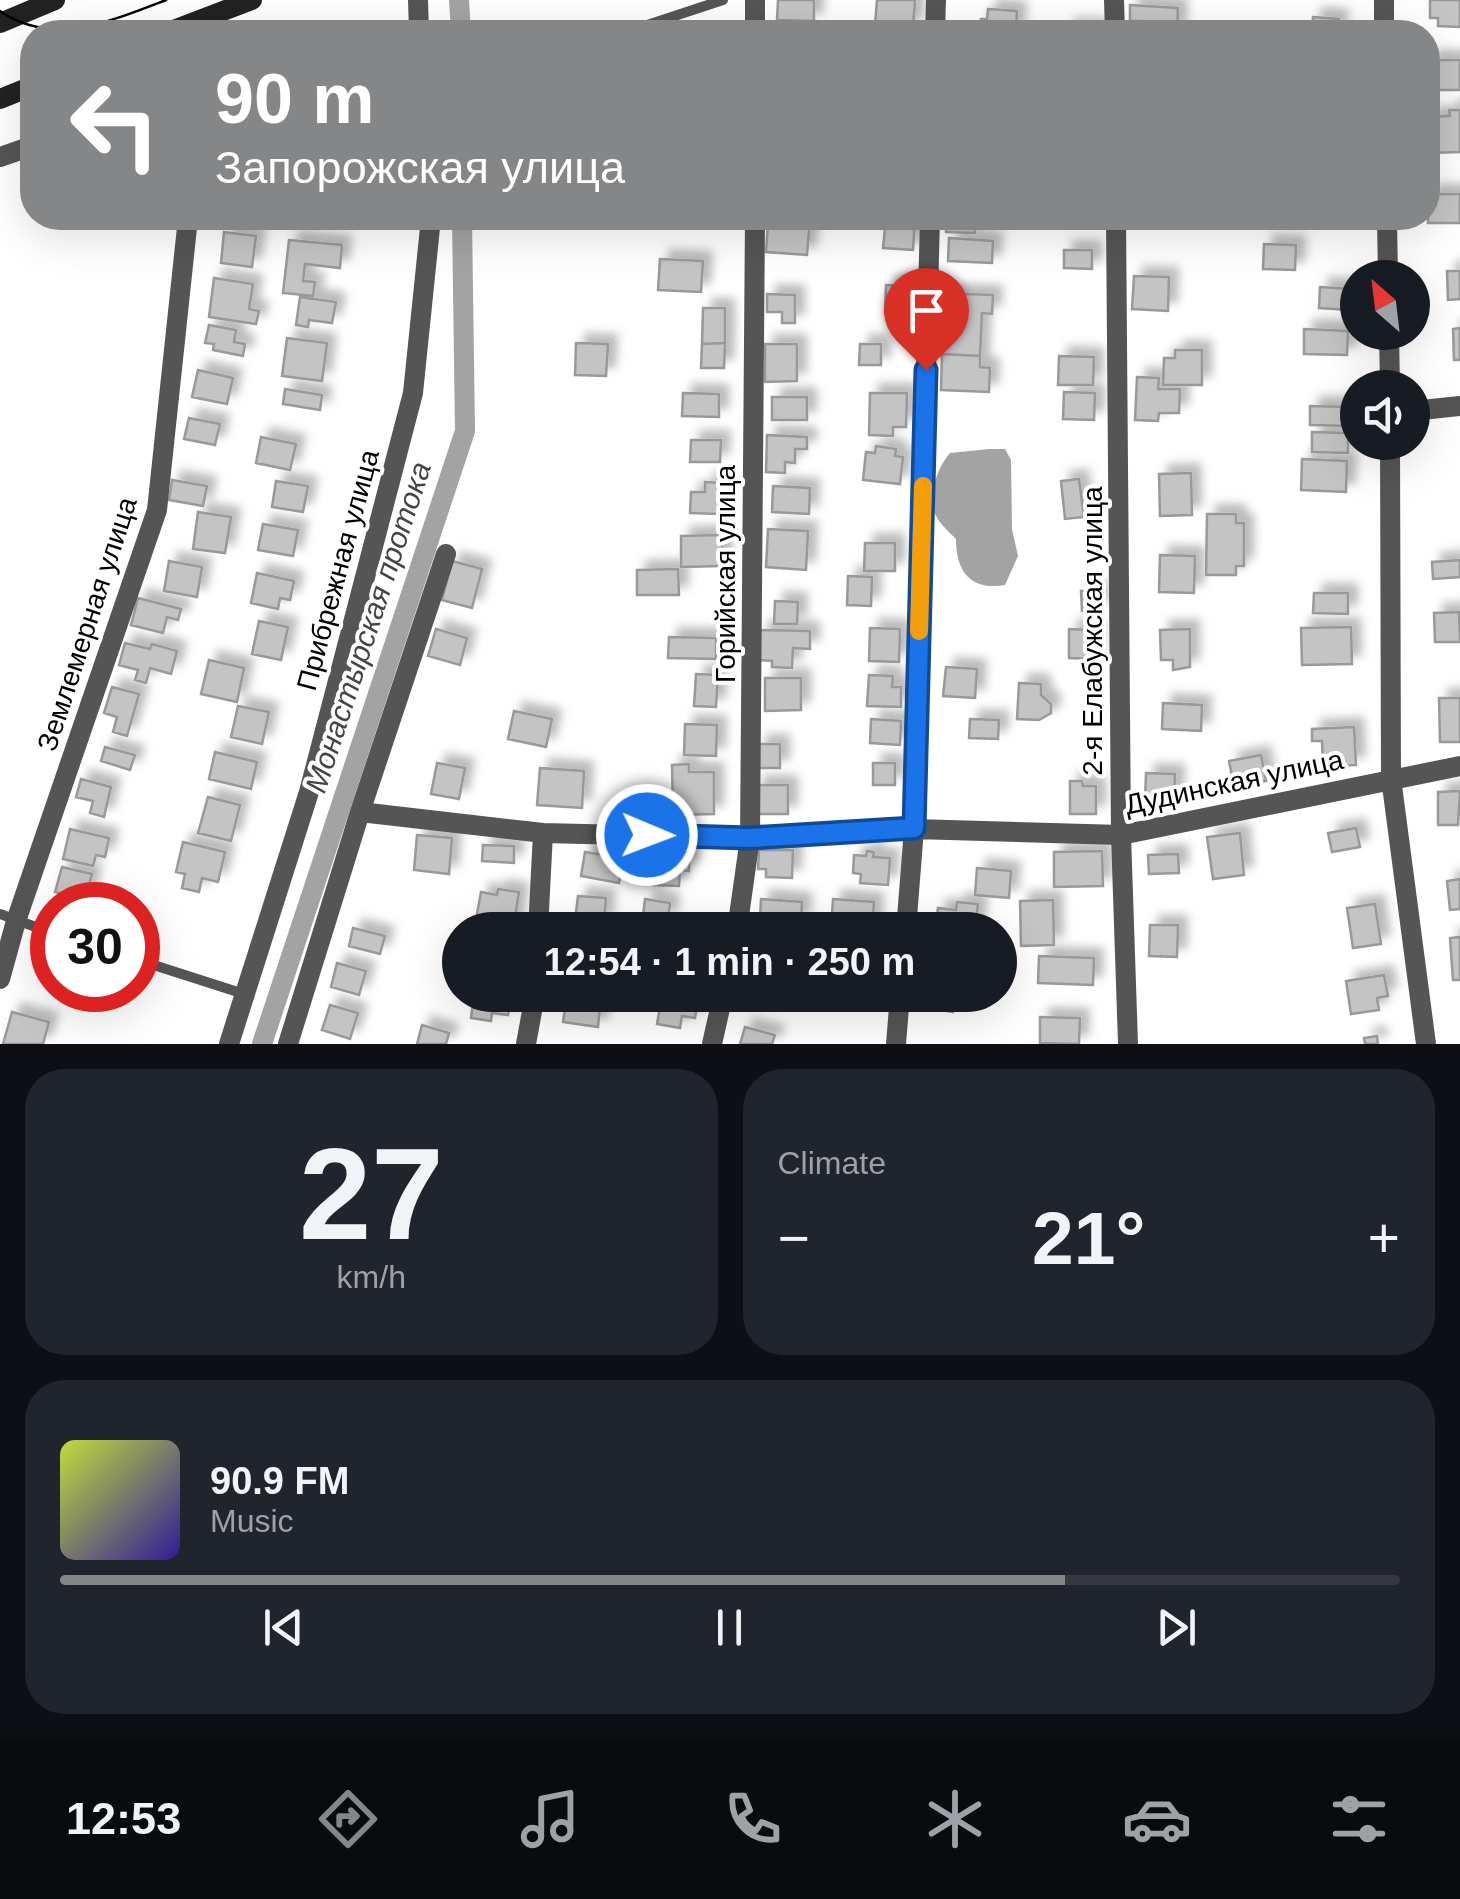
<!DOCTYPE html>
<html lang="en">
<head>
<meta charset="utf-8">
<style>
	body { margin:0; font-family:Arial,sans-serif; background:#20242c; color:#f1f3f6; height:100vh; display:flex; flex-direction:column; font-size:38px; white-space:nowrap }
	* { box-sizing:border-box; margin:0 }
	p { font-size:32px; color:#9ea1a6 }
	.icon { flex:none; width:55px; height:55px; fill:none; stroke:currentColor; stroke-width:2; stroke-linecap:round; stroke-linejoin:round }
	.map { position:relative; height:1044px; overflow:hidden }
	.sheet { display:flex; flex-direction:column; gap:25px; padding:25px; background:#0d0f14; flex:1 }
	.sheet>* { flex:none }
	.guide { position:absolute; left:20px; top:20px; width:1420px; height:210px; border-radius:40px; box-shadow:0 10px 40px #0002; background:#858687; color:#fff; overflow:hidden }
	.needle { width:65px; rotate:332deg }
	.buttons { position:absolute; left:1340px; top:260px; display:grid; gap:20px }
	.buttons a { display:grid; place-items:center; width:90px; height:90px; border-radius:50%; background:#171b24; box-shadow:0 10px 40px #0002; font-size:50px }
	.speed { position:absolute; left:30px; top:882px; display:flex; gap:20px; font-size:50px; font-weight:700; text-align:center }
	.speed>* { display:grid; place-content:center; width:130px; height:130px; border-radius:50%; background:#171b24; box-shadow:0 10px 40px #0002; line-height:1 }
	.speed .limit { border:15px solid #d22; background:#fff; color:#111 }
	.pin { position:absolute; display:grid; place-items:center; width:85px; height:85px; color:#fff; margin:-102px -42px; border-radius:50% 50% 50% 0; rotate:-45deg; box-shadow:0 0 10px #0007 }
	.pin .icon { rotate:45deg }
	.me { position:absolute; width:110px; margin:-55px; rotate:91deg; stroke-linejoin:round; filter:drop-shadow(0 0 8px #0008) }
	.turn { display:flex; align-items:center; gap:35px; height:210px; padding:0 30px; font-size:45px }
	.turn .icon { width:130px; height:130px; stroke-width:2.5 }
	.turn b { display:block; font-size:70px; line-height:85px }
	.big { font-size:75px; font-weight:600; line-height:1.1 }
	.sheet .card { flex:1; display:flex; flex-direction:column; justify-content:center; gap:15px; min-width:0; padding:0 35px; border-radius:40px; background:#20242c }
	.sheet .dial { align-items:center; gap:0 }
	.dial b { font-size:130px; line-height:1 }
	.song { display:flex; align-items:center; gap:30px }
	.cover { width:120px; height:120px; border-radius:15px; background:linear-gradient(135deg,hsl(70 70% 55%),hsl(250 70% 35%)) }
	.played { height:10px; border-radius:5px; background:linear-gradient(90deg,#858687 75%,#363941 75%) }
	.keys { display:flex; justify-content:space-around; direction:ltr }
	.heat { display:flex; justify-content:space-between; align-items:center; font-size:55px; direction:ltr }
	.sheet .tiles { flex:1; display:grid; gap:25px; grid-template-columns:1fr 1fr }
	.card:last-child { grid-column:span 2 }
	.trip { position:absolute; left:442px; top:912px; width:575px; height:100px; border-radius:50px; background:#171b24; box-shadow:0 10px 40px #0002; font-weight:600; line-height:100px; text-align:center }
	.tabs { display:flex; height:160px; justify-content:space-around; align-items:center; background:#090b0e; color:#9ea1a6 }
	.tabs .icon { width:70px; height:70px }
	.tabs .active { color:#858687 }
	.tabs b { font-size:45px; color:#f1f3f6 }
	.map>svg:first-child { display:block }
	.water { fill:#a3a3a3 }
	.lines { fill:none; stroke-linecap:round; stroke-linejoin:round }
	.canal { stroke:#a3a3a3; stroke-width:20 }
	.building { fill:#c4c4c4; stroke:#999; stroke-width:2.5; filter:url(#shadow) }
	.lane { stroke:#555; stroke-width:10 }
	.street { stroke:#555; stroke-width:20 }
	.secondary { stroke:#222; stroke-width:20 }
	.tram { stroke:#000; stroke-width:2.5 }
	.route-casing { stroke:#114b97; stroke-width:25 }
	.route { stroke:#1a73e8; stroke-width:18 }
	.slow { stroke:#f59e0b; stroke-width:18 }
	.labels { text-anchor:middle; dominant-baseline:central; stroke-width:8; stroke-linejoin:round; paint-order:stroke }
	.street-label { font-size:28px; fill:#000; stroke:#fff }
	.water-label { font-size:30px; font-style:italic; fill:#444; stroke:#fff }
</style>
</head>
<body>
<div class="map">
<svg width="1460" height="1044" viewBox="0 0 1460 1044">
	<defs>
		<filter id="shadow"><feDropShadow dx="9" dy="-9" stdDeviation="5" flood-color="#0004"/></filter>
	</defs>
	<rect width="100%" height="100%" fill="#fff"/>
	<!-- water -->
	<path class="water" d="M 989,449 L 1005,449 L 1011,460 L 1012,529 L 1018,556 L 1005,585 C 971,591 956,572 956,539 C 949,532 939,523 935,514 C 928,494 937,468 950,453 Z"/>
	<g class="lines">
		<!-- canal -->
		<path class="canal" d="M 459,0 L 461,32
			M 262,1044 L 465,431 L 462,218"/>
	</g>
	<!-- building -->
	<path class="building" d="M 778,0 L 814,0 L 814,21 L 777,20 Z
		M 877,0 L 915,0 L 913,28 L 902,27 L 902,32 L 884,32 L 884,26 L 875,25 Z
		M 1430,0 L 1460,0 L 1460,27 L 1438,26 L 1438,18 L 1430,18 Z
		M 1130,5 L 1178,8 L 1177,32 L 1140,32 L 1140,21 L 1130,21 Z
		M 988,9 L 1017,11 L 1016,32 L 986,32 L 987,27 L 981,27 L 981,19 L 987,19 Z
		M 1313,17 L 1339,19 L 1338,32 L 1312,32 Z
		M 1066,27 L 1099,28 L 1098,32 L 1066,32 Z
		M 1428,60 L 1460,60 L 1460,90 L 1428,90 Z
		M 1449,110 L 1460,110 L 1460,152 L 1428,153 L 1428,117 L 1450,116 Z
		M 1428,194 L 1460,194 L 1460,223 L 1428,223 Z
		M 294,218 L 318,218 L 317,226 L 293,224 Z
		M 780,218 L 810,218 L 807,255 L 766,252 L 768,223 L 780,224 Z
		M 886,218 L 915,218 L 913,250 L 883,248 Z
		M 947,218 L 975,218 L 975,233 L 946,232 Z
		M 1135,218 L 1170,218 L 1169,225 L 1135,222 Z
		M 224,232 L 256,236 L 252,267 L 221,263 Z
		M 949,238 L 993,241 L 992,263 L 948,261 Z
		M 289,240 L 342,245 L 340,268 L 305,264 L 303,281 L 315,282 L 313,296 L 283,293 Z
		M 1264,244 L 1296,245 L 1295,270 L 1263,269 Z
		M 1064,250 L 1092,250 L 1092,269 L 1064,268 Z
		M 660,259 L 703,261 L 701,292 L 658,290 Z
		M 1447,271 L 1460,271 L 1460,299 L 1448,300 Z
		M 1134,276 L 1169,277 L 1168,311 L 1132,309 Z
		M 214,278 L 253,284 L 249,309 L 259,311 L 256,324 L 209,317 Z
		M 886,285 L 912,286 L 910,314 L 885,313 Z
		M 1320,287 L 1350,289 L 1349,310 L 1319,308 Z
		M 938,293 L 993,295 L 992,314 L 982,313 L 980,356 L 942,354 L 943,313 L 937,313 Z
		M 767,294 L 795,295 L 795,323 L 782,323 L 782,312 L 767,312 Z
		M 300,297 L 336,302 L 332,323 L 309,320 L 308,327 L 296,325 Z
		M 703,308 L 725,308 L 725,343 L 702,344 Z
		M 209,325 L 236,330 L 234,342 L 245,344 L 243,356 L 213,350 L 214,344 L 205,343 Z
		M 1460,328 L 1460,360 L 1454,360 L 1453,329 Z
		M 1304,329 L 1348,331 L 1347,355 L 1304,354 Z
		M 287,338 L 327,343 L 322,381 L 282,376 Z
		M 576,343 L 608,344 L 606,376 L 575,375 Z
		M 725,343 L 724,368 L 701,368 L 702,344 Z
		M 765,344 L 797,344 L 797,381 L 765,382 Z
		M 860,344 L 881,344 L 881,365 L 859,365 Z
		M 1175,350 L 1202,350 L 1202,385 L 1163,385 L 1164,358 L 1175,358 Z
		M 942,354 L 980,356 L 980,367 L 990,368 L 989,392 L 941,390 Z
		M 1059,356 L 1094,357 L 1093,385 L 1058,385 Z
		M 198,370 L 233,378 L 227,404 L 192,397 Z
		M 1137,377 L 1159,378 L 1158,389 L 1180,389 L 1179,413 L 1159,413 L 1158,421 L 1135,420 Z
		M 285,389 L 322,395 L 320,410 L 283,404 Z
		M 1064,392 L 1095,393 L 1094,420 L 1063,419 Z
		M 683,393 L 719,394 L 719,417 L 682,416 Z
		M 870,393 L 907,393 L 906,427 L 893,427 L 893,436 L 869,435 Z
		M 772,397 L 807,397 L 807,420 L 772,420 Z
		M 1310,406 L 1350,407 L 1350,426 L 1310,425 Z
		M 189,418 L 220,424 L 215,445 L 184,439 Z
		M 1312,432 L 1348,433 L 1348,453 L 1312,452 Z
		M 767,435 L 807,437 L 807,449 L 795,449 L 795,463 L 785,462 L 785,473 L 766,472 Z
		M 261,437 L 296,444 L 290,470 L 256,463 Z
		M 691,440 L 721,440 L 720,462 L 690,462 Z
		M 876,446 L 896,449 L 895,456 L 903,457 L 900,484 L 863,480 L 866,452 L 875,453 Z
		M 1302,459 L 1347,461 L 1346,492 L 1301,490 Z
		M 1191,473 L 1192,515 L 1160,516 L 1159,474 Z
		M 1079,479 L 1084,517 L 1065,519 L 1061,481 Z
		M 172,480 L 207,486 L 203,506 L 169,500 Z
		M 276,481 L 308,486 L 303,512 L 272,507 Z
		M 705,482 L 720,483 L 720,514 L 690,513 L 691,492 L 705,492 Z
		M 773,486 L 810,488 L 809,514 L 772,512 Z
		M 198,512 L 231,517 L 225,553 L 193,549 Z
		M 1207,514 L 1236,514 L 1236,523 L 1244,523 L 1244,566 L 1236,566 L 1236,575 L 1206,575 Z
		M 263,524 L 298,530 L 293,556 L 258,550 Z
		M 768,529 L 808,531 L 806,570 L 766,567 Z
		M 722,535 L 722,566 L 681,567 L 681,536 Z
		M 865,543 L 895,543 L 895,571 L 864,571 Z
		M 1160,555 L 1195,556 L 1194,593 L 1159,592 Z
		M 1460,560 L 1460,577 L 1433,579 L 1432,562 Z
		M 169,561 L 202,567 L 197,597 L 164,591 Z
		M 452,561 L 482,569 L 472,608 L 442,600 Z
		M 678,569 L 679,595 L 637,595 L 637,570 Z
		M 257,573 L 294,581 L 290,600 L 280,598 L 278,609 L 251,603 Z
		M 848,576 L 872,577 L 871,606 L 847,605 Z
		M 1098,590 L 1098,610 L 1082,611 L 1081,591 Z
		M 1314,593 L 1348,593 L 1348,614 L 1313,613 Z
		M 138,598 L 181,609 L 178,620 L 167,617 L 163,633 L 131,625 Z
		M 775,601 L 798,602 L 797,624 L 774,624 Z
		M 1459,612 L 1460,642 L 1435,642 L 1434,613 Z
		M 259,621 L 288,627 L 281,660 L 252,654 Z
		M 1351,627 L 1352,664 L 1302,665 L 1301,628 Z
		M 870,628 L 900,629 L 899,662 L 869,661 Z
		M 436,629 L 467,638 L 460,665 L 428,656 Z
		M 1069,629 L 1094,630 L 1094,659 L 1069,658 Z
		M 1190,629 L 1190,667 L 1173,670 L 1173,660 L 1161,660 L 1160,630 Z
		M 760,630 L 810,631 L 810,649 L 793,648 L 792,668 L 772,667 L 772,661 L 759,660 Z
		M 669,637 L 716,638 L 716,659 L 668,658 Z
		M 125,643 L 150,649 L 152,644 L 177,651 L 171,674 L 150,668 L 146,683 L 135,680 L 138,670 L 119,665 Z
		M 209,660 L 244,668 L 237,702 L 201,694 Z
		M 946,667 L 977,669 L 975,698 L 943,696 Z
		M 696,674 L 718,675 L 716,707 L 694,706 Z
		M 869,675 L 893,676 L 892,687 L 901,687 L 901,707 L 867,706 Z
		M 765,678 L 801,678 L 801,710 L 765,711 Z
		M 1019,683 L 1041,684 L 1041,695 L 1051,704 L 1051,713 L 1039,720 L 1017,719 Z
		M 112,687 L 139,694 L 127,736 L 113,732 L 117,717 L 104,713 Z
		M 1439,698 L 1460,698 L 1460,742 L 1440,742 Z
		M 1163,703 L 1202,705 L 1201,731 L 1162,729 Z
		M 238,706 L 269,712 L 262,744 L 231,737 Z
		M 514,711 L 552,719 L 546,747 L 508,739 Z
		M 871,719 L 901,721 L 900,745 L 870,743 Z
		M 970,719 L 999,720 L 998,739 L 969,738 Z
		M 685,724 L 717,725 L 716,756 L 684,755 Z
		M 1354,727 L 1356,765 L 1323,766 L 1322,741 L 1312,741 L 1312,729 Z
		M 758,744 L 780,744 L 780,768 L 758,768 Z
		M 105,747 L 135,755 L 130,770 L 101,761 Z
		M 215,752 L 257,762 L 251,789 L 209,779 Z
		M 1261,755 L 1266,781 L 1234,787 L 1229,761 Z
		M 437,763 L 465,768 L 459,799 L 431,794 Z
		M 873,763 L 895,763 L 895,785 L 873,785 Z
		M 689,764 L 689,772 L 714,772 L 714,814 L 673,815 L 672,765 Z
		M 540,768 L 584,771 L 582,808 L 537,805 Z
		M 1146,773 L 1175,774 L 1174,801 L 1145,800 Z
		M 81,779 L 111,787 L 104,817 L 90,813 L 93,801 L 76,797 Z
		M 1070,781 L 1082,781 L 1083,786 L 1096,786 L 1096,814 L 1070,814 Z
		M 755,785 L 788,785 L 788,814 L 755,814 Z
		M 1460,791 L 1458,825 L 1438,825 L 1438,792 Z
		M 208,797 L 240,805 L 231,841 L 198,833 Z
		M 1356,828 L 1360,847 L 1332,852 L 1328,833 Z
		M 70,829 L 109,838 L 105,857 L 96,855 L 93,866 L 63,859 Z
		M 1240,833 L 1244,875 L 1213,879 L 1207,837 Z
		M 417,835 L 452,838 L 449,874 L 414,870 Z
		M 183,842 L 225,852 L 218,882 L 202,878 L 199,892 L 182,888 L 185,874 L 176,872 Z
		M 483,845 L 514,846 L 514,863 L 482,861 Z
		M 655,850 L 690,852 L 689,871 L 680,870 L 679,886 L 653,885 Z
		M 759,850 L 793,850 L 792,878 L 766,877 L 766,869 L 758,869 Z
		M 867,851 L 874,852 L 873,857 L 890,858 L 888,885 L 860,883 L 861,874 L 853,873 L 854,855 L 866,856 Z
		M 1102,851 L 1103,886 L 1054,887 L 1054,852 Z
		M 585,852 L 623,858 L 619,883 L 581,876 Z
		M 1178,854 L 1179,873 L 1149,874 L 1148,855 Z
		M 62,867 L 92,874 L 85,900 L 55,892 Z
		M 977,868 L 1011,871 L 1009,898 L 975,895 Z
		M 1460,879 L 1460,909 L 1450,910 L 1447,881 Z
		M 498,889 L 519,892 L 513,930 L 474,930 L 481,892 L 497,895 Z
		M 578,896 L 606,898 L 604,923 L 575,920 Z
		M 645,899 L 670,903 L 668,920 L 643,917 Z
		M 761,899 L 802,902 L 801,922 L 791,922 L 790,930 L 767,930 L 768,920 L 760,919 Z
		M 833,899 L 874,902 L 872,930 L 831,930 Z
		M 1053,900 L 1054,945 L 1021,946 L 1020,901 Z
		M 957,902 L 978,904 L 975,929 L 935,930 L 938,908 L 956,910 Z
		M 1375,904 L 1381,944 L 1353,948 L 1347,908 Z
		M 1150,925 L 1178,925 L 1177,957 L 1149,956 Z
		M 353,928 L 385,936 L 380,954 L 349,946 Z
		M 1460,937 L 1460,980 L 1453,980 L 1450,938 Z
		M 43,947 L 52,950 L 52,988 L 46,986 L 49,976 L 36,972 Z
		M 1039,956 L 1094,958 L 1093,985 L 1038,983 Z
		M 337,963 L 366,971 L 359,995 L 331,987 Z
		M 1384,975 L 1388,996 L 1377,998 L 1379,1010 L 1351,1014 L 1346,981 Z
		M 474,995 L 511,995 L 508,1015 L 492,1013 L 491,1021 L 471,1018 Z
		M 850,995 L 891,995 L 890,1004 L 849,1001 Z
		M 924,995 L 956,995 L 953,1012 L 922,1007 Z
		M 662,996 L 698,1003 L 695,1018 L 682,1016 L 680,1028 L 657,1024 Z
		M 566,1002 L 600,1007 L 598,1027 L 563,1022 Z
		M 330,1005 L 358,1013 L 350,1039 L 322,1030 Z
		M 12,1012 L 49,1022 L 43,1044 L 3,1044 Z
		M 1040,1017 L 1080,1018 L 1079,1044 L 1040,1043 Z
		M 422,1025 L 449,1033 L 446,1044 L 417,1044 Z
		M 745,1027 L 775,1035 L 772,1044 L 740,1044 Z
		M 1377,1036 L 1378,1044 L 1365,1044 L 1364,1038 Z"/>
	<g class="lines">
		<!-- lane -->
		<path class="lane" d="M 626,32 L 723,0
			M 0,914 L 52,933
			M 138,960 L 244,994"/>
		<!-- street -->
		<path class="street" d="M 418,0 L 419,32
			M 755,0 L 755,32
			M 1114,0 L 1115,32
			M 1384,0 L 1384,32
			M 935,32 L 936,0
			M 0,157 L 32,146
			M 1116,218 L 1121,835 L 1128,1044
			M 1387,218 L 1388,278
			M 1389,332 L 1390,388
			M 1412,411 L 1460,406
			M 1390,442 L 1391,778 L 1426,1044
			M 360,812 L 543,833 L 750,838 L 914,829 L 1121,835 L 1460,766
			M 538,930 L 543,833
			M 737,930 L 750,838 L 755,218
			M 906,930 L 914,829 L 930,218
			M 0,979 L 16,921 L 157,510 L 188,218
			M 229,1044 L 309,792 L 413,393 L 431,218
			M 288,1044 L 360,812 L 446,554
			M 526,1044 L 535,995
			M 712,1044 L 723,995
			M 896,1044 L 900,995"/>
		<!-- secondary -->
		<path class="secondary" d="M 0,23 L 55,0
			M 168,32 L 252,0
			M 0,99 L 32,86"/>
		<!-- tram -->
		<path class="tram" d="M 0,11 C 53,48 113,20 166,0"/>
	</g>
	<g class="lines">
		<defs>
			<path id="route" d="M 647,835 L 750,838 L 914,828 L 926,370"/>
		</defs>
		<!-- route casing -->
		<use href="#route" class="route-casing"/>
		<!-- route -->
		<use href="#route" class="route"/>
		<!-- slow -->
		<path class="slow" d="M 919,631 L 923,486"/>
	</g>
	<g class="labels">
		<!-- street labels -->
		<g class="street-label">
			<text transform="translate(338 570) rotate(-75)">Прибрежная улица</text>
			<text transform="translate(725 574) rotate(-90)">Горийская улица</text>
			<text transform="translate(87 624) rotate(-72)">Землемерная улица</text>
			<text transform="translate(1092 631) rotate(-90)">2-я Елабужская улица</text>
			<text transform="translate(1234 782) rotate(-12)">Дудинская улица</text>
		</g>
		<!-- water labels -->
		<g class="water-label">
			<text transform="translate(368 627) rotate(-72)">Монастырская протока</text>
		</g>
	</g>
</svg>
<div class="buttons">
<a><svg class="needle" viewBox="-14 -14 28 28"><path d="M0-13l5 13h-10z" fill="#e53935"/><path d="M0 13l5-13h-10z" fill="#9ea1a6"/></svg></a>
<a><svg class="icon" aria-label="sound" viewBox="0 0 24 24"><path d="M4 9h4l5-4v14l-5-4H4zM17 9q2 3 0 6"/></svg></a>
</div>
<div class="speed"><div class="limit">30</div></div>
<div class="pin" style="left:926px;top:370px;background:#d93025"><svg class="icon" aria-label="arrive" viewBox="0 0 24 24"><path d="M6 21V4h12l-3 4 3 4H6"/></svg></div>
<svg class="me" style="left:647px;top:835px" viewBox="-20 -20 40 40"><circle r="17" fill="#1a73e8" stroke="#fff" stroke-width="3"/><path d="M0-11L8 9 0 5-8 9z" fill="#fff"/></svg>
<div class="trip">12:54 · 1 min · 250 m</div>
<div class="guide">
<div class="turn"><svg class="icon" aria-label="left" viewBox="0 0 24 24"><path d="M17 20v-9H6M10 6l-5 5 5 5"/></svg><div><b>90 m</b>Запорожская улица</div></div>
</div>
</div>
<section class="sheet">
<div class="tiles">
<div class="card dial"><b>27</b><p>km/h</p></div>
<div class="card"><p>Climate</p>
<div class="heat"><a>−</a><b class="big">21°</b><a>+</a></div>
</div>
<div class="card">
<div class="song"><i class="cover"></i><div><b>90.9 FM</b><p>Music</p></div></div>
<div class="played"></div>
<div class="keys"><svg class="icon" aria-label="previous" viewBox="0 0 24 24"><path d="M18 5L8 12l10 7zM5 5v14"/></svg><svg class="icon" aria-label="pause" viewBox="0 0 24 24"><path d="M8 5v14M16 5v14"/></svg><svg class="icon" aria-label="next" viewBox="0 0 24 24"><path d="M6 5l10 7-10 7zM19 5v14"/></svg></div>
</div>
</div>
</section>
<nav class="tabs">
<b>12:53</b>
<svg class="icon active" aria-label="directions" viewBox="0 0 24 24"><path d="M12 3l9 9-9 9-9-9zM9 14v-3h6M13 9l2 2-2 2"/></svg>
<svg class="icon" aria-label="music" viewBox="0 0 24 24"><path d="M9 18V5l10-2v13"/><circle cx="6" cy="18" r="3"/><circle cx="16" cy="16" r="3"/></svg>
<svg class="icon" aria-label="phone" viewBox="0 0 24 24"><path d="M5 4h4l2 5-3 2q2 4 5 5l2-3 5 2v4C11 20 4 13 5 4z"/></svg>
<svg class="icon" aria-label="climate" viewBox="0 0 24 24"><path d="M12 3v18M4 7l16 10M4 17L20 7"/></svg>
<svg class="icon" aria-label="car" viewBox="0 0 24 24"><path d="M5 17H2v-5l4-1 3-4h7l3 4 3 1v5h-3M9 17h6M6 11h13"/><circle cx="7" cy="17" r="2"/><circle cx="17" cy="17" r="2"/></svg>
<svg class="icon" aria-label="filters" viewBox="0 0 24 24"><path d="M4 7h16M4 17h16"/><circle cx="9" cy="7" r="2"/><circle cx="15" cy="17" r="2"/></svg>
</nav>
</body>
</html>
